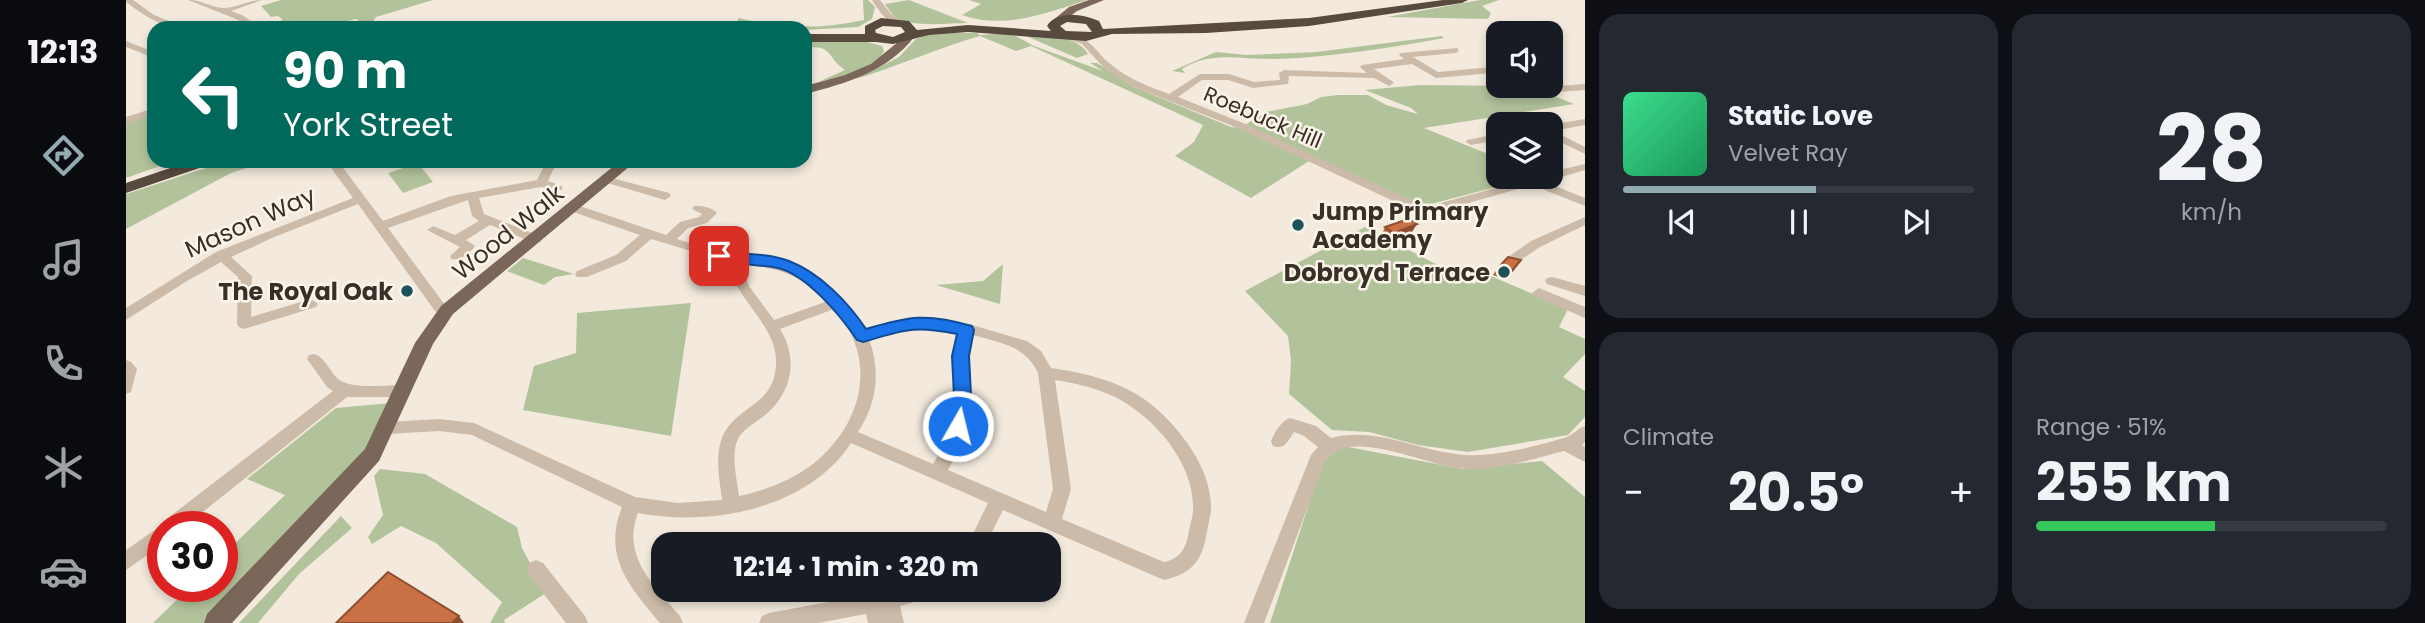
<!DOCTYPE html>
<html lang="en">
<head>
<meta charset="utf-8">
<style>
	body { margin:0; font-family:Poppins,sans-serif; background:#242831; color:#f1f3f6; height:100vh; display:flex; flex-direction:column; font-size:26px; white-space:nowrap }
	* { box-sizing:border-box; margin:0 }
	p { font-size:23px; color:#9ea1a6 }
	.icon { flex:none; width:38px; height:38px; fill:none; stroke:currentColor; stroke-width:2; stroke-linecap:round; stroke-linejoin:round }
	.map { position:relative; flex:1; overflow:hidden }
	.drawer { display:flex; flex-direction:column; gap:14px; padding:14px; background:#0d0f14; width:840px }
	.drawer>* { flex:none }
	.hud { position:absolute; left:21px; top:21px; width:665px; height:147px; border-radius:21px; box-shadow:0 4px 10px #0003; background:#00695c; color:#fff; overflow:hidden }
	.buttons { position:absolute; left:1360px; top:21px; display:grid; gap:14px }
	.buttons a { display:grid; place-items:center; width:77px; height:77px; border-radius:14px; background:#171b24; box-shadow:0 4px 10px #0003; font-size:35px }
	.speed { position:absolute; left:21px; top:511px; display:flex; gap:14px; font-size:35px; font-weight:700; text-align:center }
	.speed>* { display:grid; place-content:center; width:91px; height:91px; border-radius:50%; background:#171b24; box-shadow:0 4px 10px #0003; line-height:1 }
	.speed .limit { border:10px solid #d22; background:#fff; color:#111 }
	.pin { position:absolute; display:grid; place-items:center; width:60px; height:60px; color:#fff; margin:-30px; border-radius:14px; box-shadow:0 4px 10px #0006 }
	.me { position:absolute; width:77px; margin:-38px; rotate:8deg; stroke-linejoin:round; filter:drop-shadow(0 0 5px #0008) }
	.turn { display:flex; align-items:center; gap:24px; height:147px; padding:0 21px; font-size:32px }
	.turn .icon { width:91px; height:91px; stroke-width:2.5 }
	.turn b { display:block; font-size:49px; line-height:60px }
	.big { font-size:52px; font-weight:700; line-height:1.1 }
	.drawer .widget { flex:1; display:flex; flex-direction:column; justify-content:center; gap:10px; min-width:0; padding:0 24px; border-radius:21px; background:#242831 }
	.drawer .dial { align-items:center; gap:0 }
	.dial b { font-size:91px; line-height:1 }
	.song { display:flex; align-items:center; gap:21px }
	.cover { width:84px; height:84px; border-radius:10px; background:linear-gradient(135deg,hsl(150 70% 55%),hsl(150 70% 35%)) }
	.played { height:7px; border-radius:4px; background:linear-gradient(90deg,#92abb0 55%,#363941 55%) }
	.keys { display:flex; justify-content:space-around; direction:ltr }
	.heat { display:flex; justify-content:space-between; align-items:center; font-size:38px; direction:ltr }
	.charge { height:10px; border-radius:5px; background:linear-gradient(90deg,#34c759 51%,#363941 0) }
	.drawer .tiles { flex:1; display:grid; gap:14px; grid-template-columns:repeat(2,1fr) }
	.trip { position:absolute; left:525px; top:532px; width:410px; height:70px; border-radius:21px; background:#171b24; box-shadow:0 4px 10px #0003; font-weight:700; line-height:70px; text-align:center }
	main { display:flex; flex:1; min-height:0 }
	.dock { display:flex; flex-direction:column; width:126px; justify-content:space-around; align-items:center; background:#090b0e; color:#9ea1a6 }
	.dock .icon { width:49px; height:49px }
	.dock .active { color:#92abb0 }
	.dock b { font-size:32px; color:#f1f3f6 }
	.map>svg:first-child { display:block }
	.green { fill:#b2c39c }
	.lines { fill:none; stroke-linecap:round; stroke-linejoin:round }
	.minor { fill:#ccbba8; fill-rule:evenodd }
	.major { fill:#7b6759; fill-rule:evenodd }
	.highway { fill:#594a3f; fill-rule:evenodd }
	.wall { fill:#ad603b }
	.shaded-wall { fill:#8d4e30 }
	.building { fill:#c97045; stroke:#8d4e30; stroke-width:2 }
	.route { fill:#1a73e8; stroke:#114b97; stroke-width:2 }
	.poi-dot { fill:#1d525b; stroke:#faf4e9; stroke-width:2.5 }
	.labels { text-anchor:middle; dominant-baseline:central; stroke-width:5; stroke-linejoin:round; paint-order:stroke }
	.far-street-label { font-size:21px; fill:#382f28; stroke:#faf4e9 }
	.poi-label { font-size:24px; font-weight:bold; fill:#382f28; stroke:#faf4e9; text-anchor:end }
	.street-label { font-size:24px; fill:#382f28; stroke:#faf4e9 }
</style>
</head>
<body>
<main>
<nav class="dock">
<b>12:13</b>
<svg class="icon active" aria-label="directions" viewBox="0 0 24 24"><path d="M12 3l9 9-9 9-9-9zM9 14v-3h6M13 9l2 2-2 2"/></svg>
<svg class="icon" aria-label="music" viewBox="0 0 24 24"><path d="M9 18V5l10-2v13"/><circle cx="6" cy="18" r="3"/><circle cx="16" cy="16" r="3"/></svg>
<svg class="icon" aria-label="phone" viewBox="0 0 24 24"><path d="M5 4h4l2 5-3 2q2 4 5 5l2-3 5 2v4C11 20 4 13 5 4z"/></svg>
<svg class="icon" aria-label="climate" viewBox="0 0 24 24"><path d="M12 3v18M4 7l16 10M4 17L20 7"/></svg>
<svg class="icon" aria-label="car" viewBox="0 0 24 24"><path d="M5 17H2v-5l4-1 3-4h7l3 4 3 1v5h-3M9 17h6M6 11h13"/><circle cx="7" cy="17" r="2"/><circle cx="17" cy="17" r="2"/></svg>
</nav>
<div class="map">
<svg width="1459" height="623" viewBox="0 0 1459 623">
	<rect width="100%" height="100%" fill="#f3eadd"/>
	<!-- green -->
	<path class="green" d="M 155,0 L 307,0 L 250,17 L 243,28 L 225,28 L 236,25 L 231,19 L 186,28 L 137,28 L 136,26 L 157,20 L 152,16 L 145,17 L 135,6 Z
		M 737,0 L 742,0 L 749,7 L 746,19 L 732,27 L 679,30 L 679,28 L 603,28 L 612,25 L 612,18 C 659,28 690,30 738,20 Z
		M 783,0 L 842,23 C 824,23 785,28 769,17 C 766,15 762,8 759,4 Z
		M 843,0 L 961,0 C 921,13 878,30 836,15 L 855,4 Z
		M 1354,0 L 1373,0 L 1356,6 L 1365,13 L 1362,19 L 1261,17 Z
		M 807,33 L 851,33 L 854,35 L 884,33 L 908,46 L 977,71 L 964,63 L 971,63 L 1008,87 L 1105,127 L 1115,128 L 1183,161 L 1125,198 L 1049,156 L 1068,142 L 1077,125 L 905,46 L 890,51 L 854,36 C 812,48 772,66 730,79 L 773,57 L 790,39 Z
		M 893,33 C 915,36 950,33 962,54 L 951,58 Z
		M 1316,36 L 1318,38 C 1263,48 1207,57 1151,59 C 1117,60 1086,50 1056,69 L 1059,73 L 1046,71 L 1090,52 L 1120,55 L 1190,52 Z
		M 730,39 L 756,46 L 758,51 C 748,72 712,77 692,82 L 719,70 C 700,57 707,44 679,48 L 679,42 Z
		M 1294,85 L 1403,86 L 1448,104 L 1298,128 L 1372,158 L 1372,175 L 1361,178 L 1374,186 L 1297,206 L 1119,125 L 1140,112 L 1181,104 L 1195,97 L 1212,95 L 1242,95 L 1260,105 L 1292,114 L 1285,108 L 1239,90 Z
		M 28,113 L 28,161 L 48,161 L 0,178 L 0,122 Z
		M 102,161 L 142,161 L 105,173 L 0,229 L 0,194 Z
		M 292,163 L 307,182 L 277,193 L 262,173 Z
		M 1239,227 L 1348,284 L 1360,274 L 1442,309 L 1433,327 L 1459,339 L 1459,354 L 1437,377 L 1459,391 L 1459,417 L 1442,435 L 1342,452 L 1292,445 L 1243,432 L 1206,430 L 1163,394 L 1165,360 L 1162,336 L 1119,291 Z
		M 397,258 L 448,274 L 429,277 L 418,285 L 381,271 Z
		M 877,264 L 874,304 L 810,285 L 857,281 Z
		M 565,303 L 545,436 L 397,410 L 408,366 L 450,353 L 451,313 Z
		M 265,403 L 239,451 L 79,623 L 27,623 L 65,586 L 96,586 L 96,556 L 159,495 L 121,479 L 210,408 Z
		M 1217,446 L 1337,469 L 1416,461 L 1459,497 L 1459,623 L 1144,623 L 1197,461 Z
		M 254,469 L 299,474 L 391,527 L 396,548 L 420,593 L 378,620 L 379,623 L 364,623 L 376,602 L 310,543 L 275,526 L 246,544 L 242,537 L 257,515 L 248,476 Z
		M 215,516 L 226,528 L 173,574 L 132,623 L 113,623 Z"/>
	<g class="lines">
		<!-- minor -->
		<path class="minor" d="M 0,0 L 7,0 L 28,15 L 60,28 C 36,28 19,16 0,2 Z
			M 62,0 C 76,0 84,7 96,8 C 107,9 122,0 136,0 L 105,11 L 116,15 L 135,28 L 125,28 L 110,19 Z
			M 746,0 L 754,0 L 766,15 L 774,20 L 774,24 C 760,24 753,10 746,0 Z
			M 942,33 C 971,42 967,51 987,66 C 1003,79 1024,87 1043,94 L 1074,74 L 1103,74 L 1128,82 L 1154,80 L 1153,73 L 1158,70 L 1241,73 L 1234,67 L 1236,65 L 1278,59 L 1273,55 L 1275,53 L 1332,48 L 1332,52 L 1329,53 L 1287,57 L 1312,72 L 1366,67 L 1371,70 L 1366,73 L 1310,78 L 1286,64 L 1248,69 L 1266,81 L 1268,83 L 1263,86 L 1248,78 L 1163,76 L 1162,84 L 1127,88 L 1102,80 L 1076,80 L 1052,97 L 1117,123 L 1300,207 L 1410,177 L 1424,177 L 1424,172 L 1459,164 L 1459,170 L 1419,182 L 1459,198 L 1459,206 L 1406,185 L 1303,214 L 1295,214 L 1109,127 L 1008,87 L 980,70 L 956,44 L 939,38 L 938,36 Z
			M 0,41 L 28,52 L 28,58 L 0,47 Z
			M 1459,84 L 1459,90 L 1418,93 L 1413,90 L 1418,87 Z
			M 28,108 L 28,114 L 0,124 L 0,117 Z
			M 1459,119 L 1459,125 L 1427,131 L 1459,147 L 1459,154 L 1424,137 L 1424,125 Z
			M 1372,134 L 1372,140 L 1345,145 L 1340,142 L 1341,140 Z
			M 200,161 L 212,161 L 257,221 L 325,196 L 411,180 L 417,168 L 400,161 L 451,161 L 428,168 L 422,181 L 436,186 L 436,190 L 415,187 L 353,198 L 358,214 L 414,236 L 416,239 L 414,242 L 406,242 L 364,225 L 340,240 L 349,246 C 344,253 335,261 325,259 L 324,256 L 334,247 L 301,230 L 307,226 L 329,235 L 353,221 L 346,216 L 342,200 L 262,228 L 319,305 L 326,307 L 328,310 L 326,313 L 321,315 L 309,311 L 232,204 L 146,238 L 105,257 L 126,276 L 125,317 L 185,299 L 192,304 L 190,307 L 118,329 L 113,327 L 111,324 L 112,277 L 95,262 L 61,281 L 0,320 L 0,308 L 90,252 L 227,198 Z
			M 482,177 L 543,193 L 545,196 L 539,200 L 478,182 L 478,178 Z
			M 448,204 L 540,235 L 554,222 L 573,217 L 576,214 L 566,209 L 568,206 C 575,205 587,208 591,213 L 581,223 L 562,228 L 551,239 C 569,245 589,252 608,255 C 623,257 637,257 652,260 C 690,269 718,298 739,330 L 784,317 L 846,325 L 901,341 L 915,351 L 925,368 C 960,373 998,382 1026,405 C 1055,429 1087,471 1085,511 C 1084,518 1082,525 1081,532 C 1076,561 1067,573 1038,580 L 877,510 L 860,544 L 842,544 L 862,503 L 725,443 C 682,509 585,527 512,513 C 495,556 528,586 554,616 L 557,623 L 534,623 C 504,587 476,557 496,507 L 346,435 L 313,431 L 262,434 L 256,433 L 254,428 L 256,423 L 262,422 L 313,419 L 348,423 L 509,497 L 552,503 L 596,500 C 594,482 589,459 595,441 C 606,405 651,408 650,361 C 650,324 609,300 602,262 L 525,239 L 500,261 L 461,277 L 451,277 L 449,274 L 451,271 L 490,255 L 514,235 L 444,211 L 442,208 ZM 615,264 C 656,269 670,273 702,301 L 648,320 L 623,286 ZM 708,309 C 753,359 737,424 687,464 C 666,480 638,491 613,496 C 611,480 604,452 613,437 C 619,428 630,422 638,416 C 666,393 673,360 654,329 ZM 784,327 L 832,333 C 821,378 836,421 807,464 L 732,432 C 751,403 755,372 743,339 ZM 846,335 C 873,342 900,346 912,373 L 927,489 L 920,512 L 822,470 C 836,448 842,422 844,396 C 845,373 841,360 846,335 ZM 929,380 C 950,383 971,388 991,398 C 1029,418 1069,464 1067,510 C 1067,517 1064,524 1063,531 C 1060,547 1056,558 1038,562 L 936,519 L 945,489 Z
			M 1459,217 L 1459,225 L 1414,247 L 1387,265 L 1382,266 L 1375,262 L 1405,241 Z
			M 1426,277 L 1459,286 L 1459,296 L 1421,284 L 1419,281 L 1421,278 Z
			M 1413,288 L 1459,307 L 1459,318 L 1408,296 L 1406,293 Z
			M 188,354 C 199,357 203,370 211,378 C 223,390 260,385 277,385 L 282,387 L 285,391 L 282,395 L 277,397 L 221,397 L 58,527 L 37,527 L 37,544 L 0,570 L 0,550 L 36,525 L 38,521 L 207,391 L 201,387 L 181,359 L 183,355 Z
			M 0,360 L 5,362 L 11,369 L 5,392 L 0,394 Z
			M 1164,418 L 1190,426 L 1205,438 C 1252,426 1293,452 1339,455 C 1372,457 1410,446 1441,437 C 1448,434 1452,428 1459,426 L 1459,442 L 1456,445 L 1459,447 L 1459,462 L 1438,451 C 1407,459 1373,470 1341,469 C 1306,467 1244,436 1213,450 C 1208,452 1204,456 1200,459 L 1138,623 L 1118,623 L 1185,455 L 1192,447 L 1178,436 L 1168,432 C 1162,441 1159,450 1147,446 L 1145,441 C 1149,432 1155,421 1164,418 Z
			M 410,560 L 417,563 L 459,616 L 462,623 L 440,623 L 403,575 L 401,569 L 403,563 Z
			M 767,590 L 813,590 L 810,596 L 774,606 L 778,623 L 742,623 L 740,614 L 692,623 L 633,623 L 636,616 L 643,613 Z"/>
		<!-- major -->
		<path class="major" d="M 963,0 L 978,0 L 951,11 L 935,23 L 926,21 L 943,7 Z
			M 783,33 L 789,36 C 761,72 721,83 679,94 L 679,86 L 719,75 L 745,64 Z
			M 494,161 L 510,161 L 327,314 L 307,344 L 253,461 L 106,623 L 78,623 L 81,614 L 239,449 L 289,343 L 315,306 Z"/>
		<!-- highway -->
		<path class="highway" d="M 1317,0 L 1342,0 L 1336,3 L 1183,26 L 1080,33 L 986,34 L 960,41 L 842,32 L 803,35 L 767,44 L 750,42 L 679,42 L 679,34 L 739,34 L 739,26 L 755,18 L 783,21 L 791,30 L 842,25 L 925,31 L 921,26 L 923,23 C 937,10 957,15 973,21 L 977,29 L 1183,18 ZM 941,22 L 960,24 L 966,32 L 940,31 L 934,26 ZM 757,26 L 775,27 L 779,32 L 767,37 L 750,33 L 749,30 Z
			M 65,161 L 88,161 L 85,164 L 0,193 L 0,183 Z"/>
	</g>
	<!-- wall -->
	<path class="wall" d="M 1259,227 L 1286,232 L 1263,241 L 1255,236 Z
		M 1373,267 L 1389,269 L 1379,280 L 1367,275 Z"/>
	<!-- shaded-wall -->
	<path class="shaded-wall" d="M 1291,224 L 1286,232 L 1263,241 L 1268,233 Z
		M 333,616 L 338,623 L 326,623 Z"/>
	<!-- building -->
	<path class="building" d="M 1282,219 L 1291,224 L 1268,233 L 1259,227 Z
		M 1382,257 L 1395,260 L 1385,272 L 1373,267 Z
		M 262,572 L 333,616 L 326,623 L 210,623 Z"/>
	<!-- route -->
	<path class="route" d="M 593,252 C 615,254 643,253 663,261 C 694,273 722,302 740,329 C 784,316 801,313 846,326 L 848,330 L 843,356 L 845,395 L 838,432 L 832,434 L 825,432 L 822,426 L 828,395 L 826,356 L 831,334 C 788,325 778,330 737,342 L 731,340 C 715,316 681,275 652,268 C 631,264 608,265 588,259 L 585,256 L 588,253 Z"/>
	<!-- markers -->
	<g class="poi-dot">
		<circle cx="1172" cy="225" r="7"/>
		<circle cx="1378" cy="272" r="7"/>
		<circle cx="281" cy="291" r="7"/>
	</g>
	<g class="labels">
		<!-- far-street labels -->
		<g class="far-street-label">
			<text transform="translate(1137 117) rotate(23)">Roebuck Hill</text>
		</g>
		<!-- poi labels -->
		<g class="poi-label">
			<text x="1186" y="211" text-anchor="start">Jump Primary<tspan x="1186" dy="28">Academy</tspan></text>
			<text x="1364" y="272">Dobroyd Terrace</text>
			<text x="267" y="291">The Royal Oak</text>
		</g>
		<!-- street labels -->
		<g class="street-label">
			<text transform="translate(124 222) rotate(-24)">Mason Way</text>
			<text transform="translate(382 232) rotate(-39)">Wood Walk</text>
		</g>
	</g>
</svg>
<div class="buttons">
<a><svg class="icon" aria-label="sound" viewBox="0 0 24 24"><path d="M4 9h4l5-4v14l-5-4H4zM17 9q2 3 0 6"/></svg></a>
<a><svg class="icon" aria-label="layers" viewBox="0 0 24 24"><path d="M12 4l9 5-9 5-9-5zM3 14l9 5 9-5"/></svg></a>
</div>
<div class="speed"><div class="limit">30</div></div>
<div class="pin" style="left:593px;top:256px;background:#d93025"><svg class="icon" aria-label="arrive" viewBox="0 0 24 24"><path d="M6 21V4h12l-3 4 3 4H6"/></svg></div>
<svg class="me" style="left:832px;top:426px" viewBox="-20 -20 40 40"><circle r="17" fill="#1a73e8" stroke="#fff" stroke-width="3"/><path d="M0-11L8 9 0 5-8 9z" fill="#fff"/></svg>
<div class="trip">12:14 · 1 min · 320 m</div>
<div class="hud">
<div class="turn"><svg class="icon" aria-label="left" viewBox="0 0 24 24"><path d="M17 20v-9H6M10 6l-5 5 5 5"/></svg><div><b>90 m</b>York Street</div></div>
</div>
</div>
<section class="drawer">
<div class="tiles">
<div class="widget">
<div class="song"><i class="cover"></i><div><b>Static Love</b><p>Velvet Ray</p></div></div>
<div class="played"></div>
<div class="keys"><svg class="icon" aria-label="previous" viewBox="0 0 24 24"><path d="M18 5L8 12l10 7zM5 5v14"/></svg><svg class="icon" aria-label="pause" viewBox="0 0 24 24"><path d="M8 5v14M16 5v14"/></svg><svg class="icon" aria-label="next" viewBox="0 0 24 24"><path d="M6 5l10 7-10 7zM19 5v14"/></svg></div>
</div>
<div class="widget dial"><b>28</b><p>km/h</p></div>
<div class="widget"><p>Climate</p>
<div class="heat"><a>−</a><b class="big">20.5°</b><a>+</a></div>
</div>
<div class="widget"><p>Range · 51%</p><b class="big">255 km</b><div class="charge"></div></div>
</div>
</section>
</main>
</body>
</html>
